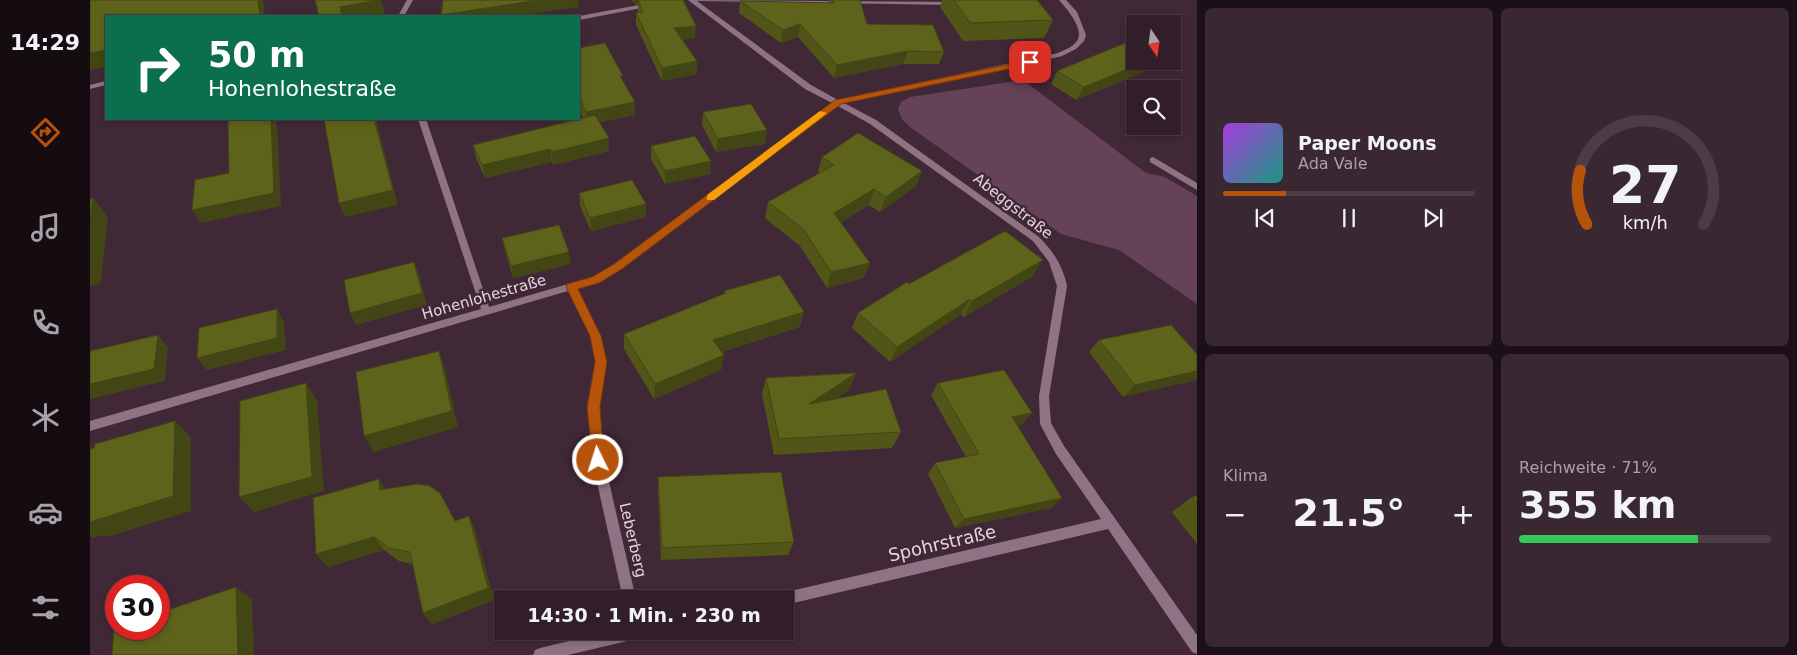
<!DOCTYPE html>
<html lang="de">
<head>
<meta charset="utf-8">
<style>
	body { margin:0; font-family:"DejaVu Sans",sans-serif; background:#392731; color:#f1f3f6; height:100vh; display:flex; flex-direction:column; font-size:19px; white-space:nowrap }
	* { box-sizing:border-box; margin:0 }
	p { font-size:16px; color:#a8a2a8 }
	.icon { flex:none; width:28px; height:28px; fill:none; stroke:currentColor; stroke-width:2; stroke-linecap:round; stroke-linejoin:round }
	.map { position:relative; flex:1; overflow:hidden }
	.sheet { display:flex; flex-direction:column; gap:8px; padding:8px; background:#1b1017; width:600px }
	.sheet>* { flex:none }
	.banner { position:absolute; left:15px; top:15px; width:475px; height:105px; border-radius:0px; box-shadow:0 2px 8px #0003,0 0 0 1px #4c3c46; background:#0b6e4f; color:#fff; overflow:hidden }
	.needle { width:32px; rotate:167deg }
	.buttons { position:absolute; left:1036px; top:15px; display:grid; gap:10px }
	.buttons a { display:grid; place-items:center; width:55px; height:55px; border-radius:0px; background:#311e29; box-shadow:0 2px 8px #0003,0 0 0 1px #4c3c46; font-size:25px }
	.speed { position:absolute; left:15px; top:575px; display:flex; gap:10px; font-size:25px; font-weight:700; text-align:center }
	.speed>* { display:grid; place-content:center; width:65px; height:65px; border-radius:50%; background:#311e29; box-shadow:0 2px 8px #0003,0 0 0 1px #4c3c46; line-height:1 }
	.speed .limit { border:8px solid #d22; background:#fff; color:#111 }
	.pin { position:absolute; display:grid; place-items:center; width:42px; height:42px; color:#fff; margin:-21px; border-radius:10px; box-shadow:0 2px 8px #0006 }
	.me { position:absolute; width:55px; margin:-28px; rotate:356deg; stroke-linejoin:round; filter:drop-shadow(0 0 4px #0008) }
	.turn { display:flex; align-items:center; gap:18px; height:105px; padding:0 20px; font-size:22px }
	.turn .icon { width:65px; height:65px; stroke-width:2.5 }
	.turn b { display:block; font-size:35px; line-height:42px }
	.big { font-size:38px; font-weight:800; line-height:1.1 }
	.sheet .widget { flex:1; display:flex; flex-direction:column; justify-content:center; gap:8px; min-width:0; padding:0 18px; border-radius:8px; background:#392731 }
	.sheet .dial { align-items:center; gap:0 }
	.dial svg { height:130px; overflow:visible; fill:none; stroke:#4c3c46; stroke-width:7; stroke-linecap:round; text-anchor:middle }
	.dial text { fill:#f1f3f6; stroke:none }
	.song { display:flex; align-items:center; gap:15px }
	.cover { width:60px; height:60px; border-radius:8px; background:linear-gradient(135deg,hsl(280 70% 55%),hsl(170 70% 35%)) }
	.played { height:5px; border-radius:2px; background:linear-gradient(90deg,#b45309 25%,#4c3c46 25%) }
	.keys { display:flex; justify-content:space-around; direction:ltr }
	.heat { display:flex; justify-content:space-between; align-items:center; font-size:28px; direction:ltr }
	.charge { height:8px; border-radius:4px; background:linear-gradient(90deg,#34c759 71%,#4c3c46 0) }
	.sheet .tiles { flex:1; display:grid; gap:8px; grid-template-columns:repeat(2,1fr) }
	.trip { position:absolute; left:404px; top:590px; width:300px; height:50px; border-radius:0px; background:#311e29; box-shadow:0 2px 8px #0003,0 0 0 1px #4c3c46; font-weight:800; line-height:50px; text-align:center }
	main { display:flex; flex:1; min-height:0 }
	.dock { display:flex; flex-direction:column; width:90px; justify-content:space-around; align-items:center; background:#140c10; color:#a8a2a8 }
	.dock .icon { width:35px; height:35px }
	.dock .current { color:#b45309 }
	.dock b { font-size:22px; color:#f1f3f6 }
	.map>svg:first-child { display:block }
	.green { fill:#664259 }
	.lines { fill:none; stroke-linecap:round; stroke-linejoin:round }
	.minor { fill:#8f7384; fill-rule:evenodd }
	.wall { fill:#515518 }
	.shaded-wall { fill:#424514 }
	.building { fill:#5e631c; stroke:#424514 }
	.route { fill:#b45309; stroke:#753606 }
	.slow { fill:#f59e0b }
	.labels { text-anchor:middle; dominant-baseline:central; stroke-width:5; stroke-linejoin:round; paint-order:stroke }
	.street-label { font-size:15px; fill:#e4d4dd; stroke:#412837 }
	.near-street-label { font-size:18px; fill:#e4d4dd; stroke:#412837 }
</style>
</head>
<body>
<main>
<nav class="dock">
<b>14:29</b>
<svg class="icon current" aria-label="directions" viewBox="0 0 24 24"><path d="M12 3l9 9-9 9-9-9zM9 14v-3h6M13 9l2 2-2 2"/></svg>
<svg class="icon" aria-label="music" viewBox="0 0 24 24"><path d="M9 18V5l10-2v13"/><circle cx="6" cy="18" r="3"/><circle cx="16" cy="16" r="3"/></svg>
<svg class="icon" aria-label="phone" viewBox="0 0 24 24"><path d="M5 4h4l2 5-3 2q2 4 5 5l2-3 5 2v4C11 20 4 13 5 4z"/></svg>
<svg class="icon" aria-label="climate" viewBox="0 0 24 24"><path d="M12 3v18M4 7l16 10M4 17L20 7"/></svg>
<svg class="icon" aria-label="car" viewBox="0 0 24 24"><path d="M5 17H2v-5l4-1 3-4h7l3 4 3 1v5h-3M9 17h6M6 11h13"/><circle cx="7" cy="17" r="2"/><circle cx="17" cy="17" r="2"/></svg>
<svg class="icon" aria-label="filters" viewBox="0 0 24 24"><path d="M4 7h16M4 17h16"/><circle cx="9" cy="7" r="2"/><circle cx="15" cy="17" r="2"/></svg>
</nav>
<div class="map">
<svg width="1107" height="655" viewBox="0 0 1107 655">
	<rect width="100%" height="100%" fill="#412837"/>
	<!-- green -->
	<path class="green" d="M 933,80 L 1056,173 L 1075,177 L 1107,196 L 1107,304 L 1029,250 L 971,234 L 820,127 L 812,119 L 808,109 L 811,102 L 820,97 Z"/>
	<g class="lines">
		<!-- minor -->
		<path class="minor" d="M 317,0 L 323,0 L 314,16 L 308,16 Z
			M 598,0 L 866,2 L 867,3 L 864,5 L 607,1 L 721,85 L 748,100 L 968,53 C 974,50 983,47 987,41 C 995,29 976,8 969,0 L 976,0 L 987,12 L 996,35 L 994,41 L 986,49 L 972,56 L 924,68 L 754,103 L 786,120 L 949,237 C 963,251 973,266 977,286 L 959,396 L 961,423 L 974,446 L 1107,635 L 1107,654 L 1102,652 L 1018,529 L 695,605 L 695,599 L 686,599 L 687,594 L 692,593 L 1011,519 L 966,454 L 950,424 L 949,396 L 967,286 L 959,262 L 943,241 L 780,124 L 748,106 L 531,269 L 508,283 L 487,289 L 511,336 L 516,363 L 509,407 L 514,460 L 546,599 L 533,599 L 502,460 L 499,407 L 506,363 L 501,336 L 478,291 L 0,431 L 0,421 L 391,309 L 328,119 L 336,119 L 399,307 L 502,277 L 525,265 L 742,103 L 715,89 Z
			M 560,3 L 562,4 L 562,6 L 489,20 L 489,16 Z
			M 16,81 L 16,85 L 0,89 L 0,85 Z
			M 1063,157 L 1107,183 L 1107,190 L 1060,162 L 1060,158 Z
			M 521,631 L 557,631 L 555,636 L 550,638 L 478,655 L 443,655 L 445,650 L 450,648 Z"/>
	</g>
	<!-- wall -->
	<path class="wall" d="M 542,0 L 593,0 L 605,38 L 592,40 L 607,74 L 572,81 L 546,25 L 546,13 L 548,12 L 548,5 L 545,5 Z
		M 739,0 L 770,0 L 777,24 L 854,52 L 849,64 L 813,64 L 744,78 L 708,37 L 691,43 L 649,13 L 650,1 L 738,3 Z
		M 852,0 L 864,0 L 963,20 L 954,38 L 873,41 L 850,7 Z
		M 489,48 L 534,82 L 545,102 L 545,115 L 510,122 L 519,151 L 463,165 L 462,162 L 395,178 L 386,158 L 383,145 L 493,118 L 489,109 Z
		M 1045,61 L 1078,61 L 1077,62 L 986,100 L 961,84 L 967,71 Z
		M 613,112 L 675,144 L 626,152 L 612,125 Z
		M 561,146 L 621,161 L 620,174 L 575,184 L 561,159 Z
		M 732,157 L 826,186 L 790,212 L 779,205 L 751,222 L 774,278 L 737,288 L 710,246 L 675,218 L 678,202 L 729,173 L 728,172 Z
		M 489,193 L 556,204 L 556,217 L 501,231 L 490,206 Z
		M 412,238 L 481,264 L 423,278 L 415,251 Z
		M 943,276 L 874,317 L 871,314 L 800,362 L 762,328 L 768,313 L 819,284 Z
		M 634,291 L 710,327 L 631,352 L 631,370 L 564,399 L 534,349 L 534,334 L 634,294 Z
		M 1009,340 L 1107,354 L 1033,397 L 999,352 Z
		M 766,373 L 759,390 L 745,399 L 811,432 L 802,448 L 684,455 L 672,394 L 676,378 Z
		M 848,383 L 942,413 L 932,424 L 927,425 L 972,498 L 961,508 L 865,528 L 838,474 L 845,463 L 876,457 L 841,395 Z
		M 568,477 L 704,542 L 698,555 L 571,560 L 568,491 Z
		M 289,479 L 295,489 L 365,521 L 379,516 L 385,530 L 404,600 L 342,624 L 333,613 L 323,564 L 309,561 L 294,550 L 238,567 Z
		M 1107,496 L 1107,544 L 1082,512 L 1102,497 Z"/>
	<!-- shaded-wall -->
	<path class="shaded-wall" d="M 168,0 L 173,0 L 175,16 L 170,16 Z
		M 288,0 L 291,0 L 295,13 L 280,16 L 252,16 L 250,7 Z
		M 449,0 L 488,0 L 489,7 L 427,16 L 351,16 L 351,15 Z
		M 544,0 L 548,0 L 548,5 L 545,5 Z
		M 710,24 L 708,37 L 691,43 L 693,30 Z
		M 606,26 L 605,38 L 584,41 L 584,28 Z
		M 16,50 L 16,67 L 0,70 L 0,53 Z
		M 818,51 L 813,64 L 744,78 L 747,65 Z
		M 607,61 L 607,74 L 572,81 L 572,68 Z
		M 1057,61 L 1078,61 L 1077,62 L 986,100 L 994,87 Z
		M 545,102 L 545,115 L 497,125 L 496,112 Z
		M 181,119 L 186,119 L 188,140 L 191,206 L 111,223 L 102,210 L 184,193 Z
		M 284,119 L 286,119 L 308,205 L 255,217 L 249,203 Z
		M 677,130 L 675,144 L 626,152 L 628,139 Z
		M 519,138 L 519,151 L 463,165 L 462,152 Z
		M 460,149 L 462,162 L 395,178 L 392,165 Z
		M 621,161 L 620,174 L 575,184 L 575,171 Z
		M 832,171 L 826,186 L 790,212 L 796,197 Z
		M 784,189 L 779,205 L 740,228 L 744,213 Z
		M 3,198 L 18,217 L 11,283 L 0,286 L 0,222 Z
		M 556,204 L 556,217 L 501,231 L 500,218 Z
		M 479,252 L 481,264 L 423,278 L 421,266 Z
		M 953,260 L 943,276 L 874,317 L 882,301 Z
		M 324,262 L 329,274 L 337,305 L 266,325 L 260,313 Z
		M 780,263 L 774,278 L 737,288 L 741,272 Z
		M 880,299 L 871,314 L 800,362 L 807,347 Z
		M 187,309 L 194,322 L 196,350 L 117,370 L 107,358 Z
		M 714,312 L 710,327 L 621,355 L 623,340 Z
		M 68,335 L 78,347 L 75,381 L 0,399 L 0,384 Z
		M 349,351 L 355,368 L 368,427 L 284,452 L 274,436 Z
		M 634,355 L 631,370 L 564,399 L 565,384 Z
		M 1107,371 L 1107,380 L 1033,397 L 1045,385 Z
		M 766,373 L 759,390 L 714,420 L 719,404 Z
		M 216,383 L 227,400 L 234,491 L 164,512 L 149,497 Z
		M 942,413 L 932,424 L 913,428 L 922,417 Z
		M 85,421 L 101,437 L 101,511 L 17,537 L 14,535 L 3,538 L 0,536 L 0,522 Z
		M 289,479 L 298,494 L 290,490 Z
		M 972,498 L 961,508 L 865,528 L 874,519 Z
		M 379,516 L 385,530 L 404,600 L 342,624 L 333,613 Z
		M 284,537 L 294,550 L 238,567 L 226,554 Z
		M 146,587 L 162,599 L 164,655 L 148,655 Z"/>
	<!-- building -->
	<path class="building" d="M 0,0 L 168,0 L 170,16 L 16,16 L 16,50 L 0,53 Z
		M 225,0 L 288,0 L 250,7 L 252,16 L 229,16 Z
		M 353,0 L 449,0 L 351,15 Z
		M 548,0 L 593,0 L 606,26 L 584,28 L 607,61 L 572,68 L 546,13 L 553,12 Z
		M 743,0 L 770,0 L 777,24 L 843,25 L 854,52 L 818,51 L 747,65 L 710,24 L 693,30 L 650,1 L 744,3 Z
		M 864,0 L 947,0 L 963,20 L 880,23 Z
		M 1045,39 L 1045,61 L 1057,61 L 994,87 L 967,71 Z
		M 515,43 L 533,76 L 530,76 L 545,102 L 496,112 L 489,98 L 489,48 Z
		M 661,104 L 677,130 L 628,139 L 613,112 Z
		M 505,115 L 519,138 L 462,152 L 460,149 L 392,165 L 383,145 Z
		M 138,119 L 181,119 L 184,193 L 102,210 L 105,180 L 139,173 Z
		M 234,119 L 284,119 L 303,190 L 249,203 Z
		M 768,133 L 832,171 L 796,197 L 784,189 L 744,213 L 780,263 L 741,272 L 714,230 L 678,202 L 744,165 L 732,157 Z
		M 605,136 L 621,161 L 575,171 L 561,146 Z
		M 542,180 L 556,204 L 500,218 L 489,193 Z
		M 3,198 L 0,222 L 0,199 Z
		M 469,225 L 479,252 L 421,266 L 412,238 Z
		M 915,231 L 953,260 L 882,301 L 880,299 L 807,347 L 768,313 L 817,282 L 819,284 Z
		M 324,262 L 332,293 L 260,313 L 254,280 Z
		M 690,275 L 714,312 L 623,340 L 634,355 L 565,384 L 534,334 L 636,293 L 634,291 Z
		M 187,309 L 187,338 L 107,358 L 109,328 Z
		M 1081,325 L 1107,354 L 1107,371 L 1045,385 L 1009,340 Z
		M 68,335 L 64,369 L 0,384 L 0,351 Z
		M 349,351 L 362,411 L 274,436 L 266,372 Z
		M 914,370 L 942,413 L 922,417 L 972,498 L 874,519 L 845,463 L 889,454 L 848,383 Z
		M 766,373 L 719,404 L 796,389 L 811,432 L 689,439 L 676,378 Z
		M 216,383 L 222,477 L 149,497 L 150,401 Z
		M 85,421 L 83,496 L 0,522 L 0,449 L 4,448 L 5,444 Z
		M 691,472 L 704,542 L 572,548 L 568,477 Z
		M 289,479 L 290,490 L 327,484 L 340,486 L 350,493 L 365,521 L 379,516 L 398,588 L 333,613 L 320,552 L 299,548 L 284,537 L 226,554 L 223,498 Z
		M 1107,496 L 1107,504 L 1102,497 Z
		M 146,587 L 148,655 L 22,655 L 24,629 L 26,628 L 26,629 L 69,629 L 69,613 Z"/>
	<!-- route -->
	<path class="route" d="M 940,60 L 944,62 L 942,64 L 751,104 L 532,269 L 509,283 L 488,289 L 511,336 L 517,362 L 510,407 L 514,460 L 512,464 L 508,466 L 503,464 L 497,407 L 505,362 L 500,336 L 476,287 L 477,284 L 502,277 L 524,264 L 745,100 Z"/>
	<!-- slow -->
	<path class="slow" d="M 730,111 L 737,113 L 624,200 L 617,200 L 617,195 Z"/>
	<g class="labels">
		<!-- street labels -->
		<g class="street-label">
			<text transform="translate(923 206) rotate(38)">Abeggstraße</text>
			<text transform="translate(394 297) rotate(-16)">Hohenlohestraße</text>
			<text transform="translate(543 540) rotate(77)">Leberberg</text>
		</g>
		<!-- near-street labels -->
		<g class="near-street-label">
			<text transform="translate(852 543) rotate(-13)">Spohrstraße</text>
		</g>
	</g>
</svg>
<div class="buttons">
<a><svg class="needle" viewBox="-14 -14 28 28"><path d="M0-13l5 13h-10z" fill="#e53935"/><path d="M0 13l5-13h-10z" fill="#a8a2a8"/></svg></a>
<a><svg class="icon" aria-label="search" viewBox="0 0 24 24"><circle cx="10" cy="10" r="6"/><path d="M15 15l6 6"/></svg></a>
</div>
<div class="speed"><div class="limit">30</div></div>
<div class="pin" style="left:940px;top:62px;background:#d93025"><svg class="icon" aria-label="arrive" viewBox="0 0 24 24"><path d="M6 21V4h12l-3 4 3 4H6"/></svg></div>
<svg class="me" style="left:508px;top:460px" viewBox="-20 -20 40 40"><circle r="17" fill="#b45309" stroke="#fff" stroke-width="3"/><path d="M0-11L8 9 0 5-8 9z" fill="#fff"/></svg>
<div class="trip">14:30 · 1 Min. · 230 m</div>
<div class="banner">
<div class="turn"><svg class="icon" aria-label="right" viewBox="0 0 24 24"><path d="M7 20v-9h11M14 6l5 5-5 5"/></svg><div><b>50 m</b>Hohenlohestraße</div></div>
</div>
</div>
<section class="sheet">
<div class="tiles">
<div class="widget">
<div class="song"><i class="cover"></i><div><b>Paper Moons</b><p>Ada Vale</p></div></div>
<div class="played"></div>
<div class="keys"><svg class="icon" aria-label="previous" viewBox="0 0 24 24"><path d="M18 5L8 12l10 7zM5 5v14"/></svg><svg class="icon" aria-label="pause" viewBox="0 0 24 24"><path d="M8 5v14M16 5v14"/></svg><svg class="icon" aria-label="next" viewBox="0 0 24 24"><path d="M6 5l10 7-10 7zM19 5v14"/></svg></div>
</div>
<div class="widget dial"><svg viewBox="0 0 100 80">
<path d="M14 69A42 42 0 1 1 86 69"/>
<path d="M14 69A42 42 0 0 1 10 36" stroke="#b45309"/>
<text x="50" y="56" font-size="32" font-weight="700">27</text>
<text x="50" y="72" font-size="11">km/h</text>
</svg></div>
<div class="widget"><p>Klima</p>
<div class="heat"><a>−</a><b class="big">21.5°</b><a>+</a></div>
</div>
<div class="widget"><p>Reichweite · 71%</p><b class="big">355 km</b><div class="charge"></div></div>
</div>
</section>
</main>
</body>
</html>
